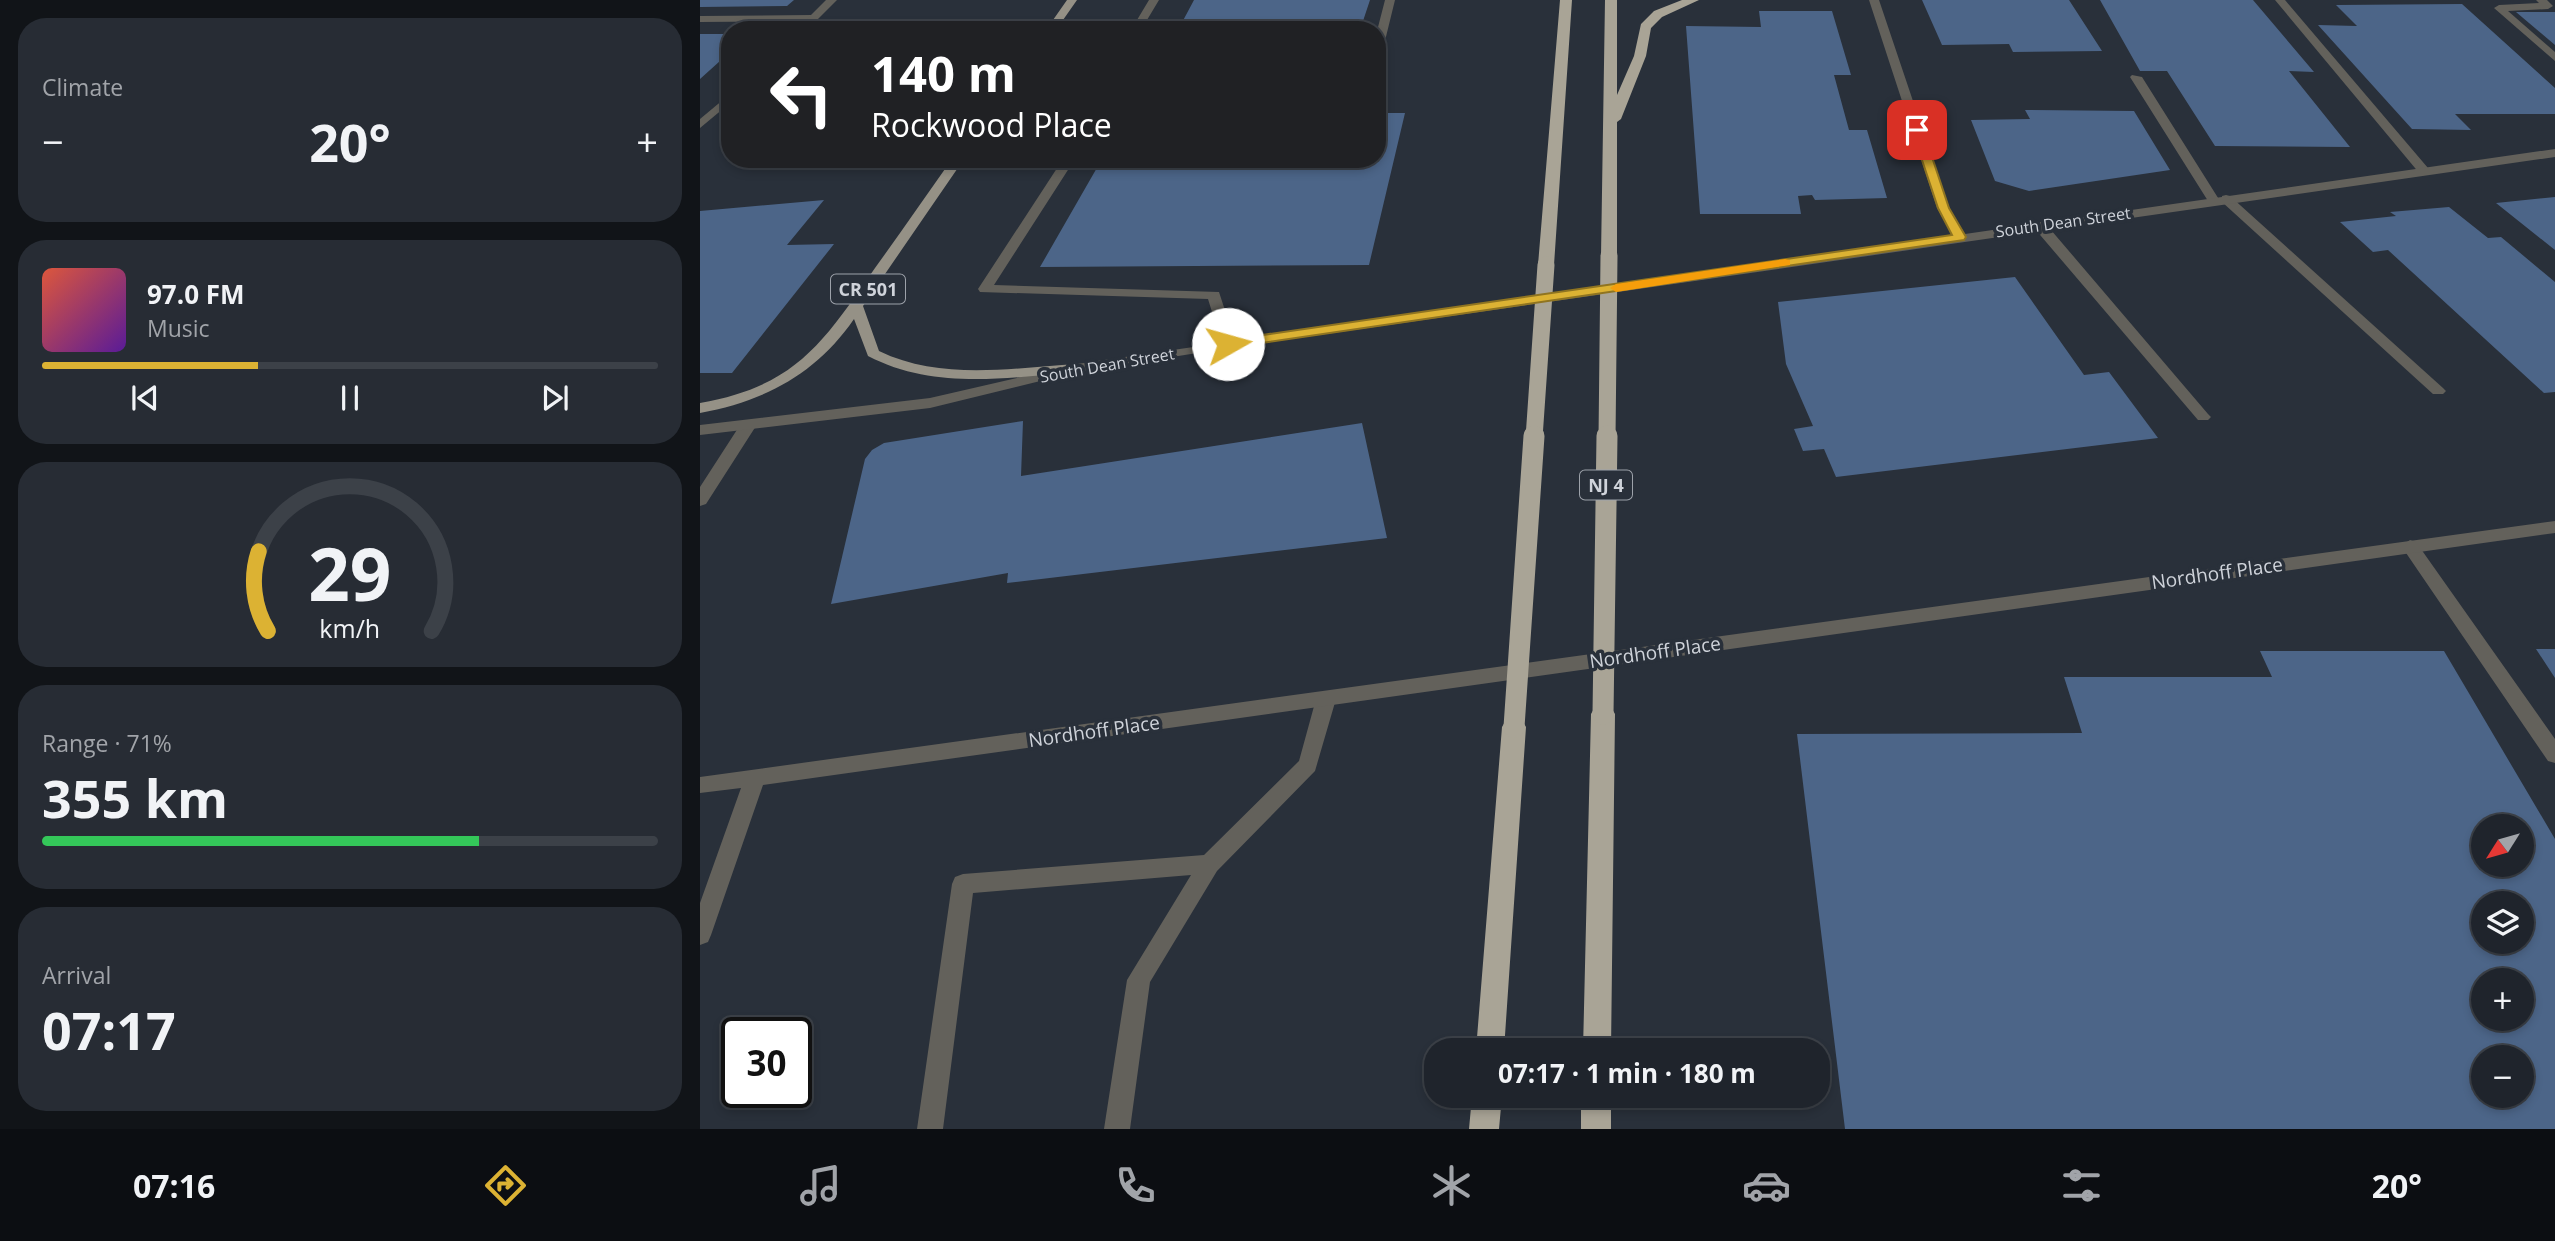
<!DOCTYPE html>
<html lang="en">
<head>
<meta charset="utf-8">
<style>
	body { margin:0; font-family:"Open Sans",sans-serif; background:#272c34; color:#f1f3f6; height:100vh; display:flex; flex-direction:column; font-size:26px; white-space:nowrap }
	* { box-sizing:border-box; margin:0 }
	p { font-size:23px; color:#a1a4a9 }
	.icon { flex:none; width:38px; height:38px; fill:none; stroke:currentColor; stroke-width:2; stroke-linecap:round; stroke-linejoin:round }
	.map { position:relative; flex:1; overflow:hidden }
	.side { display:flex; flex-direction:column; gap:18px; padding:18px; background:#111418; width:700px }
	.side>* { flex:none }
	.hud { position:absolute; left:21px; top:21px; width:665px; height:147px; border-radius:28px; box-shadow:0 4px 10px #0003,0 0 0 2px #3c4148; background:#202124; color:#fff; overflow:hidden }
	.needle { width:46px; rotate:233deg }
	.controls { position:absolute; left:1771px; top:814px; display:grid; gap:14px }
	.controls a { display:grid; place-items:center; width:63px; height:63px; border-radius:50%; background:#1f242c; box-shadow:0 4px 10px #0003,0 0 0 2px #3c4148; font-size:35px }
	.speed { position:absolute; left:21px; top:1017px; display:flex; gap:14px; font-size:35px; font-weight:700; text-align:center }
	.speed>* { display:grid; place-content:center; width:91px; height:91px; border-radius:50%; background:#1f242c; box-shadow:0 4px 10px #0003,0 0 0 2px #3c4148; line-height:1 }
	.speed .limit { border:4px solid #111; border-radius:10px; background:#fff; color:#111 }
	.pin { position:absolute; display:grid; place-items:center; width:60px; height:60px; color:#fff; margin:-30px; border-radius:14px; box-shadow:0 4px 10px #0006 }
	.me { position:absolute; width:77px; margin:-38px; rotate:83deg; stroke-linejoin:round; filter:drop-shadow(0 0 5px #0008) }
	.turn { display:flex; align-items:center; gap:24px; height:147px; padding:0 35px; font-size:32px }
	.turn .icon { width:91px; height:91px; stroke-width:2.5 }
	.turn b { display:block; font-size:49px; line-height:60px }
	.big { font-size:52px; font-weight:700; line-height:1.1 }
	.side .widget { flex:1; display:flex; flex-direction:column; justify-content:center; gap:10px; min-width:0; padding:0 24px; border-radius:28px; background:#272c34 }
	.side .dial { align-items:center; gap:0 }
	.dial svg { height:182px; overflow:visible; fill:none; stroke:#3c4148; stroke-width:7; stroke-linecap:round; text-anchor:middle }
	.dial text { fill:#f1f3f6; stroke:none }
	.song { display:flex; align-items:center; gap:21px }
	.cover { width:84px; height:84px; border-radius:10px; background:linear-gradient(135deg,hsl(10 70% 55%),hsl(270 70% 35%)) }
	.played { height:7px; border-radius:4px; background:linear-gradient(90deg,#dcb233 35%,#3c4148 35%) }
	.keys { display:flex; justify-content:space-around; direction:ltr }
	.heat { display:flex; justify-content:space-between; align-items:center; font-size:38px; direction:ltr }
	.charge { height:10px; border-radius:5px; background:linear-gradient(90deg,#34c759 71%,#3c4148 0) }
	.trip { position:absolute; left:724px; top:1038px; width:406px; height:70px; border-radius:28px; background:#1f242c; box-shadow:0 4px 10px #0003,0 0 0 2px #3c4148; font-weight:700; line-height:70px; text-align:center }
	.tab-bar { display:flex; height:112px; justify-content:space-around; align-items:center; background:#0c0e12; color:#a1a4a9 }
	.tab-bar .icon { width:49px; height:49px }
	.tab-bar .selected { color:#dcb233 }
	.tab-bar b { font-size:32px; color:#f1f3f6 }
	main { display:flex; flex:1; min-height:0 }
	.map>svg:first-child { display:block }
	.building { fill:#4c6588; fill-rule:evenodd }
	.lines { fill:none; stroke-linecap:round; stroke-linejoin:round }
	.lane { fill:#63615b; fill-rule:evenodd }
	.street { fill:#63615b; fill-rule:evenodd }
	.primary { fill:#959186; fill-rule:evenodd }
	.highway { fill:#a9a496; fill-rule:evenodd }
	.highway-bridge-far1 { stroke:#a9a496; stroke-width:17 }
	.highway-bridge { stroke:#a9a496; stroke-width:21 }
	.route { fill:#dcb233; stroke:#8f7421; stroke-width:2 }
	.slow { fill:#f59e0b }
	.labels { text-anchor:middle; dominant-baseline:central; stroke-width:7; stroke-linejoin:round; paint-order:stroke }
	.far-street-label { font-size:16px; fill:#cfd3da; stroke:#29303a }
	.shield { fill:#29303a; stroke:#9da2aa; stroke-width:2 }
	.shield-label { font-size:18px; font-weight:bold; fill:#cfd3da }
	.street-label { font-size:19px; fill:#cfd3da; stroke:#29303a }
</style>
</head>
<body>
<main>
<section class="side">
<div class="widget"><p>Climate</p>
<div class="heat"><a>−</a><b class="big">20°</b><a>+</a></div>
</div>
<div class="widget">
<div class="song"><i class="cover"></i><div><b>97.0 FM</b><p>Music</p></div></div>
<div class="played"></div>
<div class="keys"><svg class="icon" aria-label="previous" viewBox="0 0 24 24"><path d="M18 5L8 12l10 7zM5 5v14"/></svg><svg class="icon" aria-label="pause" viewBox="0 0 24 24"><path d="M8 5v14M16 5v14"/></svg><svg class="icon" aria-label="next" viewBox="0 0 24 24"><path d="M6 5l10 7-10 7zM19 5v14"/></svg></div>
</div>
<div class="widget dial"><svg viewBox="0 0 100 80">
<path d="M14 69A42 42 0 1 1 86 69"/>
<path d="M14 69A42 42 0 0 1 10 34" stroke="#dcb233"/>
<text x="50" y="56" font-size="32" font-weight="700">29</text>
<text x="50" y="72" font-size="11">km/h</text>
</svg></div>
<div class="widget"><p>Range · 71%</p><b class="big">355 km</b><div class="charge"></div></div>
<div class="widget"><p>Arrival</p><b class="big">07:17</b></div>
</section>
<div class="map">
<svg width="1855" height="1129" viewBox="0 0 1855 1129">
	<rect width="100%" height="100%" fill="#29303a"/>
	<!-- building -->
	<path class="building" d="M 0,0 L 94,0 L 87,6 L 0,7 Z
		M 494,0 L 670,0 L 660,30 L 478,30 Z
		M 1222,0 L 1369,0 L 1402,51 L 1313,52 L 1309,44 L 1242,45 Z
		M 1400,0 L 1553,0 L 1614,72 L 1589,71 L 1650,147 L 1515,146 L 1467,71 L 1440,71 Z
		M 1762,4 L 1855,88 L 1855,114 L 1755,114 L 1771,130 L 1712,129 L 1618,25 L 1657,26 L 1636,5 Z
		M 1059,11 L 1132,11 L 1151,75 L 1134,75 L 1149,130 L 1167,130 L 1187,198 L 1115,200 L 1112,195 L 1098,196 L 1101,214 L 1000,214 L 986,26 L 1061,27 Z
		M 1816,12 L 1855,12 L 1855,45 Z
		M 0,34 L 30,34 L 30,52 L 0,79 Z
		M 1325,110 L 1434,111 L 1470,170 L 1329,191 L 1295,181 L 1271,120 L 1330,119 Z
		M 677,113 L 705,113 L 669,265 L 340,267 L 402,159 L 677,159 Z
		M 1855,197 L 1855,250 L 1796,203 Z
		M 124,200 L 87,245 L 134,244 L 32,373 L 0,373 L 0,211 Z
		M 1749,207 L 1788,238 L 1801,237 L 1855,282 L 1855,392 L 1844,393 L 1688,250 L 1673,252 L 1640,222 L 1696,216 L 1690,212 Z
		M 1315,277 L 1384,375 L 1409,372 L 1458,438 L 1136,477 L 1124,449 L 1103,451 L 1094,429 L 1113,426 L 1086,364 L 1078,302 Z
		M 323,421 L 321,476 L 662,423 L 687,538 L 307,583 L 308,573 L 131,604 L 165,459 L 172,450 L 184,443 Z
		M 1836,649 L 1855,649 L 1855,678 Z
		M 1560,651 L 1744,651 L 1855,839 L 1855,1129 L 1145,1129 L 1097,734 L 1382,733 L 1364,677 L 1572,677 ZM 1783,826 L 1822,826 L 1822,864 L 1783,864 ZM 1783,903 L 1822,903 L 1822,942 L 1783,942 ZM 1783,980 L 1822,980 L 1822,1018 L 1783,1018 ZM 1783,1057 L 1822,1057 L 1822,1096 L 1783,1096 Z"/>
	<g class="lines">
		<!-- lane -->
		<path class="lane" d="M 449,0 L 459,0 L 441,30 L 431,30 Z
			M 685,0 L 695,0 L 682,53 L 677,56 L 677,31 Z
			M 1575,0 L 1585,0 L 1728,168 L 1728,174 L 1720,174 Z
			M 1836,0 L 1847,0 L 1853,6 L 1848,9 L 1808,11 L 1855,52 L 1855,61 L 1794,8 L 1799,5 L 1839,3 Z
			M 0,16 L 113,15 L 118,18 L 113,21 L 0,22 Z
			M 1432,75 L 1442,77 L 1520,201 L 1518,204 L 1510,204 L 1508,201 L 1430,77 Z
			M 363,159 L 375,159 L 294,285 L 519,292 L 536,344 L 534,347 L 524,347 L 522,344 L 508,299 L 280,292 L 278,289 Z
			M 1526,195 L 1530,196 L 1743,388 L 1746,391 L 1743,394 L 1733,394 L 1522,202 L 1522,196 Z
			M 1340,222 L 1345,223 L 1508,414 L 1511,417 L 1508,420 L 1498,420 L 1335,229 L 1334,226 Z
			M 48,421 L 56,426 L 6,504 L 0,506 L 0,487 L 42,422 Z
			M 1710,540 L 1716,542 L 1855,739 L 1855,763 L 1848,761 L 1704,550 L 1701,546 Z
			M 626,691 L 633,694 L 636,699 L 615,771 L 517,871 L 450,982 L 430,1129 L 404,1129 L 427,980 L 491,875 L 273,893 L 243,1129 L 217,1129 L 252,884 L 255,877 L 263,874 L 504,855 L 599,761 L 616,699 L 619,694 Z"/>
		<!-- street -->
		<path class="street" d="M 126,0 L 137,0 L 107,30 L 96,30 Z
			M 1169,0 L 1179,0 L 1249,208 L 1265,234 L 1855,149 L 1855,157 L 529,348 L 377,372 L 230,408 L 0,435 L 0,425 L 230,398 L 377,364 L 1253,236 L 1237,208 Z
			M 30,94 L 30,103 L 0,128 L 0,119 Z
			M 1855,521 L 1855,533 L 63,785 L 11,935 L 8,942 L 0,945 L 0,903 L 41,788 L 0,793 L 0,777 Z"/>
		<!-- primary -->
		<path class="primary" d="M 367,0 L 377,0 L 356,30 L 346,30 Z
			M 252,159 L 264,159 L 163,306 L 179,351 C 241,381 311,368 377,364 L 382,365 L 384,368 L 382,371 C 367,375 349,374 333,376 C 276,381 220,383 168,356 L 154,319 C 116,374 65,401 0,413 L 0,403 C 96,386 123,343 175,268 C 201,232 226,196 252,159 Z"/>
		<!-- highway -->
		<path class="highway" d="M 860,0 L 872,0 L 854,265 L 846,270 L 838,265 Z
			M 905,0 L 917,0 L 917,95 L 934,56 L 941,24 L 954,11 L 982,0 L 999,0 L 962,17 L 951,28 L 946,56 L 921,119 L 917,122 L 917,256 L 909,261 L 901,256 Z
			M 903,705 L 911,707 L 915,714 L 911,1050 L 883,1050 L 891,714 L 895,707 Z
			M 814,718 L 822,720 L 826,727 L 804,1050 L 776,1050 L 802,727 L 806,720 Z
			M 772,1096 L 802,1096 L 799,1129 L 769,1129 Z
			M 881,1096 L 911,1096 L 911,1129 L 881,1129 Z"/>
		<!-- highway-bridge-far1 -->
		<path class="highway-bridge-far1" d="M 834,438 L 846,265
			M 907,438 L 909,256"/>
		<!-- highway-bridge -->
		<path class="highway-bridge" d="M 903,714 L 907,436
			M 814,727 L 834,436"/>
	</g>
	<!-- route -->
	<path class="route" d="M 1217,127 L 1223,130 L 1249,208 L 1266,237 L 1264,240 L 528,348 L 522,344 L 528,340 L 1252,235 L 1238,208 L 1212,130 Z"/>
	<!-- slow -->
	<path class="slow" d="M 1085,259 L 1090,260 L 1090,265 L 916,292 L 910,288 L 916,284 Z"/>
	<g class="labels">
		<!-- far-street labels -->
		<g class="far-street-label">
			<text transform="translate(1363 222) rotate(-8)">South Dean Street</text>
			<text transform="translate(407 365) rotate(-10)">South Dean Street</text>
		</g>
		<!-- shield labels -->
		<g class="shield">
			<rect x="131" y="274.5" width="74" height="29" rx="5"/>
			<rect x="880" y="470.5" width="52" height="29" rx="5"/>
		</g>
		<g class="shield-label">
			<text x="168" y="289">CR 501</text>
			<text x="906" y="485">NJ 4</text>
		</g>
		<!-- street labels -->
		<g class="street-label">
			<text transform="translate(1517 573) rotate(-8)">Nordhoff Place</text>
			<text transform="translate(955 652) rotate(-8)">Nordhoff Place</text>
			<text transform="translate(394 731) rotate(-8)">Nordhoff Place</text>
		</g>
	</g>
</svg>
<div class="controls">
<a><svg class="needle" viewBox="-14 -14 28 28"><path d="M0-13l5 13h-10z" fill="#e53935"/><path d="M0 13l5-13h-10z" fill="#a1a4a9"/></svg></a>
<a><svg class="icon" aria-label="layers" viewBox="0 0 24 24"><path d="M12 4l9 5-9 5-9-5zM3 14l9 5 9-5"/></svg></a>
<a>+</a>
<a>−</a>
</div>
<div class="speed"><div class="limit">30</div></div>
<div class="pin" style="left:1217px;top:130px;background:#d93025"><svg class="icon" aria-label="arrive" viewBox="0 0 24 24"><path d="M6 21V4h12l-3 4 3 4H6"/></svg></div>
<svg class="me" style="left:528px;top:344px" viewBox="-20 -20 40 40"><circle r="19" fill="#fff"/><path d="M0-13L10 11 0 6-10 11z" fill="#dcb233"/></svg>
<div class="trip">07:17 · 1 min · 180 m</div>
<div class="hud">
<div class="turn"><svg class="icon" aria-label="left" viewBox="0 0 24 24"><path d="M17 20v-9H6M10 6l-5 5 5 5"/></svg><div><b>140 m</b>Rockwood Place</div></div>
</div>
</div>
</main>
<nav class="tab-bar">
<b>07:16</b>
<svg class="icon selected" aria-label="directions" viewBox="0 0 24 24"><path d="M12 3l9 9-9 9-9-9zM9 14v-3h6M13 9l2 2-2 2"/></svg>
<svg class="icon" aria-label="music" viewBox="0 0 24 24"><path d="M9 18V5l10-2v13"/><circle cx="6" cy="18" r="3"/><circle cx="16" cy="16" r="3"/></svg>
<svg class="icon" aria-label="phone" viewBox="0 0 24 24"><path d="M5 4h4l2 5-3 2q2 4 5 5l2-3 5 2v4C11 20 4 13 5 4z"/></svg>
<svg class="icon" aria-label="climate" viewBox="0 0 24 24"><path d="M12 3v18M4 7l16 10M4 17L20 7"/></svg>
<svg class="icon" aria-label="car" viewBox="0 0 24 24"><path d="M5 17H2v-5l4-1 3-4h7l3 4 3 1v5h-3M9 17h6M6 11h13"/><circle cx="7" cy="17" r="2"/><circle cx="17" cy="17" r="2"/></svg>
<svg class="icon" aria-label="filters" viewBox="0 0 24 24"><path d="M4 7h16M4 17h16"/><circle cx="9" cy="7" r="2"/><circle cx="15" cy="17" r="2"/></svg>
<b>20°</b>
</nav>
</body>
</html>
